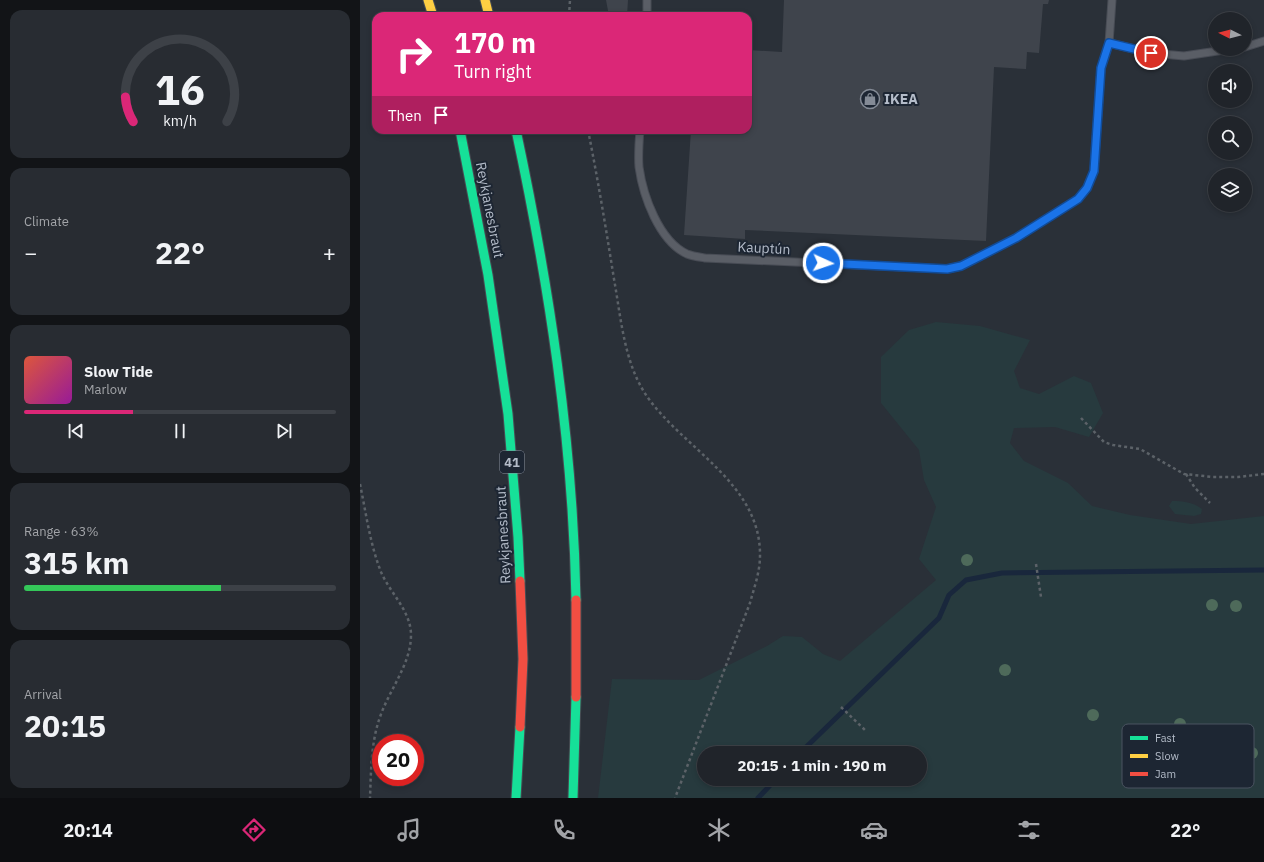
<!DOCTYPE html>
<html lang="en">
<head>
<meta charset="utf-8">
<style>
	body { margin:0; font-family:"IBM Plex Sans",sans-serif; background:#282c32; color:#f1f3f6; height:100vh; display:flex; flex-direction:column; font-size:15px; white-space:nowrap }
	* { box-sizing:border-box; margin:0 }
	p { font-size:13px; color:#a2a4a8 }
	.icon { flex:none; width:22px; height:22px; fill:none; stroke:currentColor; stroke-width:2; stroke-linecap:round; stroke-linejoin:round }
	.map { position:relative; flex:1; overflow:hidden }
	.details { display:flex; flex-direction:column; gap:10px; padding:10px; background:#121417; width:360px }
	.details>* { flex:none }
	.banner { position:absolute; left:12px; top:12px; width:380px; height:122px; border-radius:12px; box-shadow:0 2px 6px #0003,0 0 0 1px #3d4147; background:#db2777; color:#fff; overflow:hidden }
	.needle { width:26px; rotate:276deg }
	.tools { position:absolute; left:848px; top:12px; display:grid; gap:8px }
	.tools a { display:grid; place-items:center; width:44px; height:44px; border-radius:50%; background:#20242a; box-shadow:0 2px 6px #0003,0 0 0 1px #3d4147; font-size:20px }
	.speed { position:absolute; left:12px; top:734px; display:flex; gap:8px; font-size:20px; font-weight:700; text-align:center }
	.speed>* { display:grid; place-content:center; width:52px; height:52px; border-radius:50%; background:#20242a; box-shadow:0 2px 6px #0003,0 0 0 1px #3d4147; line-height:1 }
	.speed .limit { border:6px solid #d22; background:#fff; color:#111 }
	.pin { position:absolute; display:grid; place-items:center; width:34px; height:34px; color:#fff; margin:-17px; border:2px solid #fff; border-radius:50%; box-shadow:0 1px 4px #0007 }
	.me { position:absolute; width:44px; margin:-22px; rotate:93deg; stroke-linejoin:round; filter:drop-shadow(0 0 3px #0008) }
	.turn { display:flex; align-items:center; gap:14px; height:84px; padding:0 16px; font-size:18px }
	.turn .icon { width:52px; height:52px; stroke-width:2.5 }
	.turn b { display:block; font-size:28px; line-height:34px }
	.then { display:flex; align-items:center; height:38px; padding:0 16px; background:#0003; gap:8px; font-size:15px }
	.big { font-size:30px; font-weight:800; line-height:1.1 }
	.details .widget { flex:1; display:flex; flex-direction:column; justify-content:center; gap:6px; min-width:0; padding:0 14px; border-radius:12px; background:#282c32 }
	.details .dial { align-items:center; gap:0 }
	.dial svg { height:104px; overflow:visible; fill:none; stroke:#3d4147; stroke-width:7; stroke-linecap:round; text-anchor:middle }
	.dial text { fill:#f1f3f6; stroke:none }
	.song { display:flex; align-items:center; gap:12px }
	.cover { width:48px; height:48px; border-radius:6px; background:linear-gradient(135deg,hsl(10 70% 55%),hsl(300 70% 35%)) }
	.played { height:4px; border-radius:2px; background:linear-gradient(90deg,#db2777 35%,#3d4147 35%) }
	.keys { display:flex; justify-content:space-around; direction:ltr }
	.heat { display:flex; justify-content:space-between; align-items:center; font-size:22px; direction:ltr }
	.charge { height:6px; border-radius:3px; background:linear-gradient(90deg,#34c759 63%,#3d4147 0) }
	.trip { position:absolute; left:337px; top:746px; width:230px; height:40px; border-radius:20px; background:#20242a; box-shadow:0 2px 6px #0003,0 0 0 1px #3d4147; font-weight:800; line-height:40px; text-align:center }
	.tab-bar { display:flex; height:64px; justify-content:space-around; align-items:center; background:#0d0e11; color:#a2a4a8 }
	.tab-bar .icon { width:28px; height:28px }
	.tab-bar .selected { color:#db2777 }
	.tab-bar b { font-size:18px; color:#f1f3f6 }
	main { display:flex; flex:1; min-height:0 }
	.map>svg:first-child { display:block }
	.green { fill:#273a3e; fill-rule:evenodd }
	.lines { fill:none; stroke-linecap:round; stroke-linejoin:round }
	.stream { stroke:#19273c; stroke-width:5 }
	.building { fill:#3f444c }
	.lane-casing { stroke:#484c55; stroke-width:9 }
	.fast-casing { stroke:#474c53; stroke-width:11 }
	.slow-casing { stroke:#474c53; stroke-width:11 }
	.jam-casing { stroke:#474c53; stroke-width:11 }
	.path { stroke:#5c6268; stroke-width:2.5; stroke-dasharray:3 3; stroke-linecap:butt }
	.lane { stroke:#5a5e66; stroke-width:7 }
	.fast { stroke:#16e098; stroke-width:9 }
	.slow { stroke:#ffcf43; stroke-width:9 }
	.jam { stroke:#f24e42; stroke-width:9 }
	.tree { fill:#4e6a5a }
	.route-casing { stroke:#114b97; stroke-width:10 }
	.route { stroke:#1a73e8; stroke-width:7 }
	.labels { text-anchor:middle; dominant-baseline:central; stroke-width:4; stroke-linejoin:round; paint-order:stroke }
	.shield { fill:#1d2633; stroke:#878f9c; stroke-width:1 }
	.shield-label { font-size:13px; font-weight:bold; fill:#b4bcc9 }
	.poi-label { font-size:14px; font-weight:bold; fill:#b4bcc9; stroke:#1d2633; text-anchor:start }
	.street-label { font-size:14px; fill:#b4bcc9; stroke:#1d2633 }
	.key { fill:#1d2633; stroke:#4a5360; stroke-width:1 }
	.key-label { font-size:11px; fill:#b4bcc9 }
</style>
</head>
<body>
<main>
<section class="details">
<div class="widget dial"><svg viewBox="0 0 100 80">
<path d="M14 69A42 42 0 1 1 86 69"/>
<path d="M14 69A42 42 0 0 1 8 50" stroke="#db2777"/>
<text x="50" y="56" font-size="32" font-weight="700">16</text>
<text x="50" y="72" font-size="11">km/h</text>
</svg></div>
<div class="widget"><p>Climate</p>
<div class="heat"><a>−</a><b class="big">22°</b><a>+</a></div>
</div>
<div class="widget">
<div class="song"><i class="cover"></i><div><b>Slow Tide</b><p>Marlow</p></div></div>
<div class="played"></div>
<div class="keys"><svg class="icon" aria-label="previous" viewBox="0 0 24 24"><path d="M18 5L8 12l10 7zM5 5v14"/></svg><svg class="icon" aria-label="pause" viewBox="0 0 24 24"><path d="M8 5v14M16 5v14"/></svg><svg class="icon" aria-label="next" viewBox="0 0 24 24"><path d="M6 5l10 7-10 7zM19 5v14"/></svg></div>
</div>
<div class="widget"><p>Range · 63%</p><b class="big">315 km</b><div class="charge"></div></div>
<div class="widget"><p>Arrival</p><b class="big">20:15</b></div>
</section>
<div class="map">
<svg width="904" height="798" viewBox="0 0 904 798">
	<rect width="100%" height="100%" fill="#2a3038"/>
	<!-- green -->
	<path class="green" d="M 576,322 L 620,326 L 670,340 L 654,371 L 660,388 L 679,394 L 714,376 L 731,383 L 743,413 L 729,437 L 695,427 L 654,428 L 650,443 L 664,461 L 708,483 L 732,506 L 770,515 L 831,524 L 904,516 L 904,798 L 238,798 L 252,679 L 339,680 L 407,646 L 423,636 L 442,637 L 463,654 L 480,661 L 576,580 L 559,559 L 576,507 L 564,480 L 559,450 L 521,403 L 521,357 L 549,330 ZM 344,753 L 560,753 L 560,779 L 344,779 Z
		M 812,501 C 823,501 833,502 842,509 L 841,514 L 834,516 L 815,514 L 809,506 Z"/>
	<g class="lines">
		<!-- stream -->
		<path class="stream" d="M 440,753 L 579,618 L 589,595 L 606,580 L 642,573 L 904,570
			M 398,798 L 416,779"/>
	</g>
	<!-- building -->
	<path class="building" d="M 246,0 L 268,0 L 267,16 L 249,16 Z
		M 424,0 L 689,0 L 688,4 L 683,4 L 679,53 L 667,52 L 666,69 L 634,67 L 626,241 L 385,230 L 385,239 L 324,235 L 331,130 L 388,130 L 388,50 L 422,52 Z"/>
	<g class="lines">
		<defs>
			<path id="lane" d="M 287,16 L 287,0
				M 749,43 L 791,53 L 824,56 L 871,49
				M 885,47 L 904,41
				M 280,130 C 279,142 278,155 279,167 C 283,196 299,241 327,254 C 332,256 339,257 345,258 L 587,269 L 601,266 L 656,238 L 718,199 L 727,188 L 734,171 L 741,68 L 749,43 L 752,0"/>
			<path id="fast" d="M 100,130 L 128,275 L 148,414 L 158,537 L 160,581
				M 156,130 C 189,285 213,441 216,600
				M 156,798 L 160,727
				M 213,798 L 216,697"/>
			<path id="slow" d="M 68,0 L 73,16
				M 125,0 L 129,16"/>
			<path id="jam" d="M 216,600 L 216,697
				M 160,727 L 163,659 L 160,581"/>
		</defs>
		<!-- lane casing -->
		<use href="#lane" class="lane-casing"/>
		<!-- fast casing -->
		<use href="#fast" class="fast-casing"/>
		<!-- slow casing -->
		<use href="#slow" class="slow-casing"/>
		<!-- jam casing -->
		<use href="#jam" class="jam-casing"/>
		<!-- path -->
		<path class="path" d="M 209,16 L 210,0
			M 228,130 C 238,180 246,229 254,279 C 261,318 264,362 286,395 C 323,449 401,483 400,556 C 400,572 394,588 390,603 L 315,798
			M 721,418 L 744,442 L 753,445 L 780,449 L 824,474 L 853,477 L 878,477 L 904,474
			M 826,474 L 835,488 L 850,503
			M 0,484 C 6,513 10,544 21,572 C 30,593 51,611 51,635 C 51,665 28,691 19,720 C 11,744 11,772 10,798
			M 676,564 L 681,597
			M 481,707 L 505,730"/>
		<!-- lane -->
		<use href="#lane" class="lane"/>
		<!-- fast -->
		<use href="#fast" class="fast"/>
		<!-- slow -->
		<use href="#slow" class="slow"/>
		<!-- jam -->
		<use href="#jam" class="jam"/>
	</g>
	<!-- trees -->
	<g class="tree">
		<circle cx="607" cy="560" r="6"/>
		<circle cx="852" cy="605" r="6"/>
		<circle cx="876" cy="606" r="6"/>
		<circle cx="645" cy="670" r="6"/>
		<circle cx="733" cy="715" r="6"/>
		<circle cx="820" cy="724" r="6"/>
		<circle cx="892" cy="753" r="6"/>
	</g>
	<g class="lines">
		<defs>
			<path id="route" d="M 463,263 L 587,269 L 601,266 L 656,238 L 718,199 L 727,188 L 734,171 L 741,68 L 749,43 L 791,53"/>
		</defs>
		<!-- route casing -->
		<use href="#route" class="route-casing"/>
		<!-- route -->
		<use href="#route" class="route"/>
	</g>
	<!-- icons -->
	<defs>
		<symbol id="shop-ring" viewBox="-11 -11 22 22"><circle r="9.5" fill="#1d2633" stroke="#848b96" stroke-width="1.5"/><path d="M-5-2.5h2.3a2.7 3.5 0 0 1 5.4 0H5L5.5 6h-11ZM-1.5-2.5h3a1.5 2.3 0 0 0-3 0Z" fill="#848b96"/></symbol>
	</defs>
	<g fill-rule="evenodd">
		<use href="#shop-ring" x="499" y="88" width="22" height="22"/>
	</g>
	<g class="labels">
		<!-- shield labels -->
		<rect class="shield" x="140" y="451" width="24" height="22" rx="3"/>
		<g class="shield-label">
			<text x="152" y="462">41</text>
		</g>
		<!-- poi labels -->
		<g class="poi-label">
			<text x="524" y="99">IKEA</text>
		</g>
		<!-- street labels -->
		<g class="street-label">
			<text transform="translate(130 210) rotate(79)">Reykjanesbraut</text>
			<text transform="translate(404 248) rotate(3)">Kauptún</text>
			<text transform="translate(143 535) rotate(-93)">Reykjanesbraut</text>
		</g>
	</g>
	<!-- legend -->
	<rect x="762" y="724" width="132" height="64" rx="6" class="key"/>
	<rect x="770" y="736" width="18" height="4" fill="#16e098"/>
	<rect x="770" y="754" width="18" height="4" fill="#ffcf43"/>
	<rect x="770" y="772" width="18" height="4" fill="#f24e42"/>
	<g class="key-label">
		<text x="795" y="742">Fast</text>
		<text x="795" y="760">Slow</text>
		<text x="795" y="778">Jam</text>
	</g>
</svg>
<div class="tools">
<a><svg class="needle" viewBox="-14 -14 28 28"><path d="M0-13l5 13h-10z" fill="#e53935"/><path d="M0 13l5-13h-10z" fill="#a2a4a8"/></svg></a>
<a><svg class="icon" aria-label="sound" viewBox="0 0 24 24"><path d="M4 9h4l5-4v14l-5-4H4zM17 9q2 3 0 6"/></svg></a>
<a><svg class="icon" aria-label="search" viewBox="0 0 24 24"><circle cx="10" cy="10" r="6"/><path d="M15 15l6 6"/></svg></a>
<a><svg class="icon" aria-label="layers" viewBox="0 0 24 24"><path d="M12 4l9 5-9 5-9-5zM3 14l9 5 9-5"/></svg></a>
</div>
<div class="speed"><div class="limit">20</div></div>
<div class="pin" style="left:791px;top:53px;background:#d93025"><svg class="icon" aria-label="arrive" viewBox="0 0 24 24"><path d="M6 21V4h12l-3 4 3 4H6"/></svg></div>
<svg class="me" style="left:463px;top:263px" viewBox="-20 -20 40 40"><circle r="17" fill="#1a73e8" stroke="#fff" stroke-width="3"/><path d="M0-11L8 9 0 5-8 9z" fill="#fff"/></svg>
<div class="trip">20:15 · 1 min · 190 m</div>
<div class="banner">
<div class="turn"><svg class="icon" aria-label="right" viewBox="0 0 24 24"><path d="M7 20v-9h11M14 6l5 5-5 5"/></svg><div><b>170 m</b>Turn right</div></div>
<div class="then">Then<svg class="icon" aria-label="arrive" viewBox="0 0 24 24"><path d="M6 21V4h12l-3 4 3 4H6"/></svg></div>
</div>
</div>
</main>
<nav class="tab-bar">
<b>20:14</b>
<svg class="icon selected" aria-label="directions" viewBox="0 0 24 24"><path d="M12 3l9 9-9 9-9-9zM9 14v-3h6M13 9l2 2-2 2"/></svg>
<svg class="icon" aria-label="music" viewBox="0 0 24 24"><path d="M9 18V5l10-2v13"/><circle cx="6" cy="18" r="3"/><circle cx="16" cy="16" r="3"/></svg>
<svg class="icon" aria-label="phone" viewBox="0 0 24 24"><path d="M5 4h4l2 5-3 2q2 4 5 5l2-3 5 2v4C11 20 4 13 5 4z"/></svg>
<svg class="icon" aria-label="climate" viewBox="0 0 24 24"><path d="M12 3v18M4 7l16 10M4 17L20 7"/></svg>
<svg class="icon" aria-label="car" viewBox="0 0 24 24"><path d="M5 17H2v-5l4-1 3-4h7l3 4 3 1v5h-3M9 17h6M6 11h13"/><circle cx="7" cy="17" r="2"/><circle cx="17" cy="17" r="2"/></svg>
<svg class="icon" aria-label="filters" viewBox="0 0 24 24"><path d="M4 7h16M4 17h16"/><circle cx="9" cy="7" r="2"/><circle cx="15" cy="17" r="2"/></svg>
<b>22°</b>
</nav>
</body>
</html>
